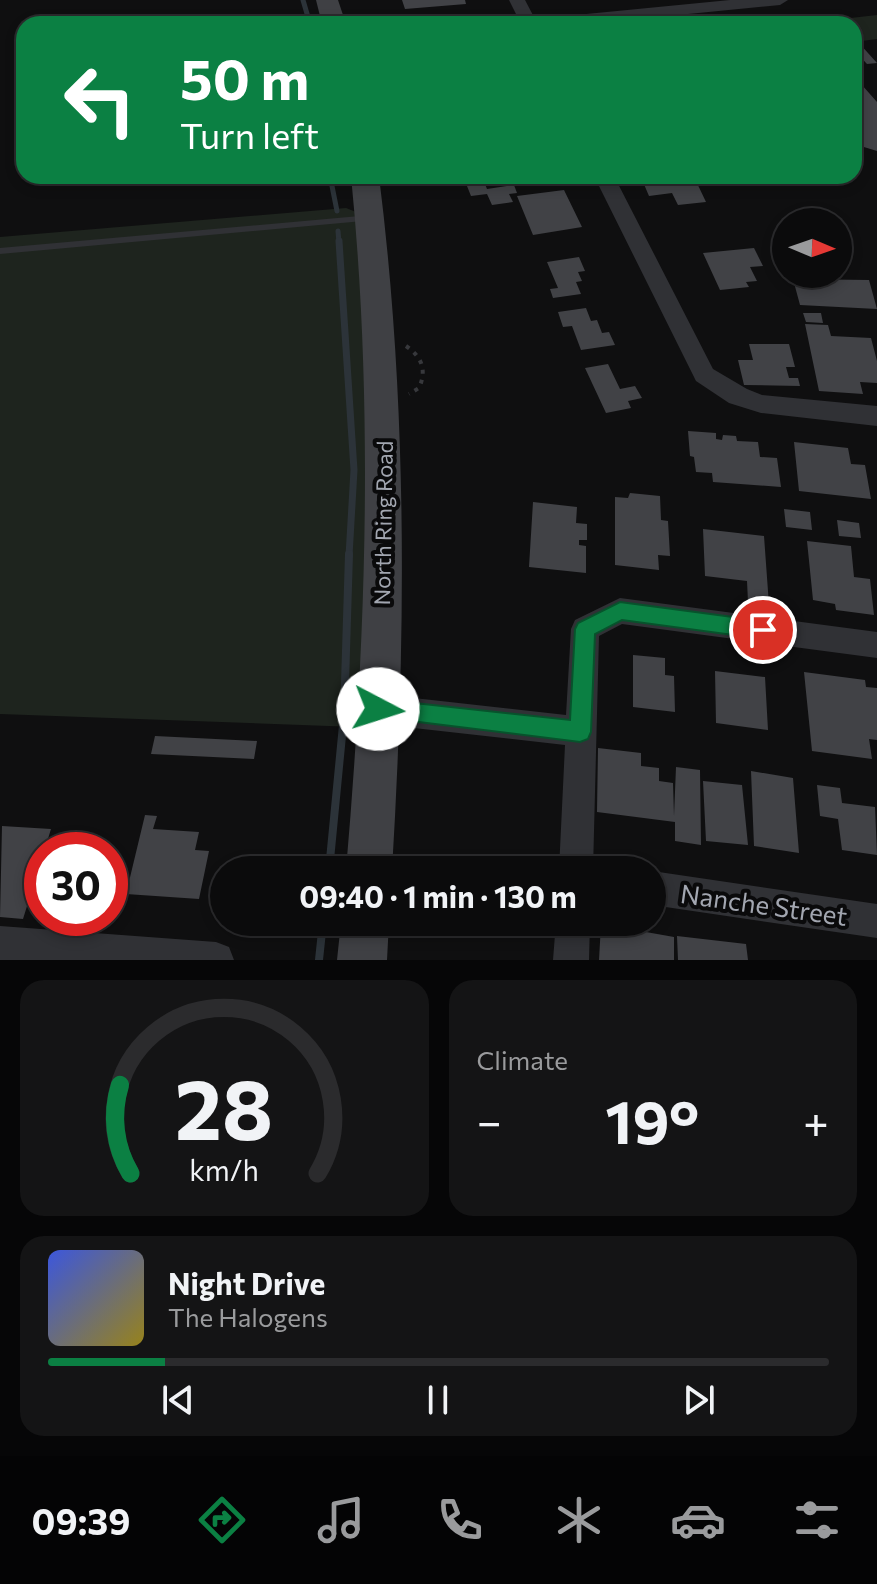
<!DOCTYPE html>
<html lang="en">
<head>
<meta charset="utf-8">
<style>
	body { margin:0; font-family:Commissioner,sans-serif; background:#141415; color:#f1f3f6; height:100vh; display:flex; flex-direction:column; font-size:30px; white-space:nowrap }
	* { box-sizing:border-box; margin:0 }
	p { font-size:26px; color:#9a9b9d }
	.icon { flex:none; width:44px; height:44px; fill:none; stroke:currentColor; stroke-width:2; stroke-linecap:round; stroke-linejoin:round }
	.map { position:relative; height:960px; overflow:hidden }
	.panel { display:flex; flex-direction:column; gap:20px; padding:20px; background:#060607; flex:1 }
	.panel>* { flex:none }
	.top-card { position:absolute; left:16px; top:16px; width:846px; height:168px; border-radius:24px; box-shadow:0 4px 12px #0003,0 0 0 2px #2b2b2d; background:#0b8043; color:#fff; overflow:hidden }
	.needle { width:52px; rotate:92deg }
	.buttons { position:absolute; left:772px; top:208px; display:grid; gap:16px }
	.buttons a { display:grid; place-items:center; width:80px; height:80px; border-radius:50%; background:#0b0b0c; box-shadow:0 4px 12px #0003,0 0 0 2px #2b2b2d; font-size:40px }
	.speed { position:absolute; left:24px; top:832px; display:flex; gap:16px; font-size:40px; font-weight:700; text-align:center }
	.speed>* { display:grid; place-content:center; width:104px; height:104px; border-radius:50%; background:#0b0b0c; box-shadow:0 4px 12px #0003,0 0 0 2px #2b2b2d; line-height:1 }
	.speed .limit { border:12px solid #d22; background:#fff; color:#111 }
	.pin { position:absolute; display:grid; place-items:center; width:68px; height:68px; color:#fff; margin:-34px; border:4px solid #fff; border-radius:50%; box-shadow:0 2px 8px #0007 }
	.me { position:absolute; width:88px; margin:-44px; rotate:95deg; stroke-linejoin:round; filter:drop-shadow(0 0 6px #0008) }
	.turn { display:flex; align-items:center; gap:28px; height:168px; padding:0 32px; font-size:36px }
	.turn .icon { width:104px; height:104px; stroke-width:2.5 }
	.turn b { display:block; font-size:56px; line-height:68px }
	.big { font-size:60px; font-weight:700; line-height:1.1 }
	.panel .tile { flex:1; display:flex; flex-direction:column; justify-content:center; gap:12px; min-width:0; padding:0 28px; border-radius:24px; background:#141415 }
	.panel .dial { align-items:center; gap:0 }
	.dial svg { height:208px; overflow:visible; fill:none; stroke:#2b2b2d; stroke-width:7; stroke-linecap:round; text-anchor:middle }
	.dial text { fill:#f1f3f6; stroke:none }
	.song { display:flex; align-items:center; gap:24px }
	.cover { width:96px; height:96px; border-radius:12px; background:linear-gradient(135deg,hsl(230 70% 55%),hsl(50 70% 35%)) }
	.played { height:8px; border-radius:4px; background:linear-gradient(90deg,#0b8043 15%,#2b2b2d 15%) }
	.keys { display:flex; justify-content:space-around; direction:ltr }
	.heat { display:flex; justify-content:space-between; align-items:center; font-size:44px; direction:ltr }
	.panel .tiles { flex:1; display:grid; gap:20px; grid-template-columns:1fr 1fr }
	.tile:last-child { grid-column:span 2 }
	.trip { position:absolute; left:210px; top:856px; width:456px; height:80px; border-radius:40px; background:#0b0b0c; box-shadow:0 4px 12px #0003,0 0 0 2px #2b2b2d; font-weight:700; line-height:80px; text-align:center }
	.tabs { display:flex; height:128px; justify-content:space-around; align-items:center; background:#040405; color:#9a9b9d }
	.tabs .icon { width:56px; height:56px }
	.tabs .on { color:#0b8043 }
	.tabs b { font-size:36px; color:#f1f3f6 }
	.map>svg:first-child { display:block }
	.green { fill:#1e241e }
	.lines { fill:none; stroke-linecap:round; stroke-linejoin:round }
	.stream-far2 { stroke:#2c3339; stroke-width:5 }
	.stream-far1 { stroke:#2c3339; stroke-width:7 }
	.stream { stroke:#2c3339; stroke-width:8 }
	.building { fill:#414246 }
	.path { stroke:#37383c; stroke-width:4; stroke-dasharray:4 6; stroke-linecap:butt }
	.service { fill:#303135; fill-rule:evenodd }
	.minor { fill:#303135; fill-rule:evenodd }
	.secondary { fill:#3f4044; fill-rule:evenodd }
	.route { fill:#0b8043; stroke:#07532c; stroke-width:2 }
	.labels { text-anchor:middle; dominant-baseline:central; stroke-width:8; stroke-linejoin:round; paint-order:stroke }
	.street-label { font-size:22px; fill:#a2a6b0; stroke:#0a0a0b }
	.near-street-label { font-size:26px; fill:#a2a6b0; stroke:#0a0a0b }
</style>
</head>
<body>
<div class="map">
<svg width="877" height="960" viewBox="0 0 877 960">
	<rect width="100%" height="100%" fill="#0f0f10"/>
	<!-- green -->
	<path class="green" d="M 877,15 L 877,39 L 854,42 L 854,24 L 836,24 L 833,20 Z
		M 346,208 L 371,218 L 378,709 L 356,727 L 0,714 L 0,237 Z"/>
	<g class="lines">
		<!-- stream-far2 -->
		<path class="stream-far2" d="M 303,0 L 310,24
			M 330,176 L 337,211
			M 338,231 L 339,243"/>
		<!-- stream-far1 -->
		<path class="stream-far1" d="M 339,241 L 354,470 L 349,556"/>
		<!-- stream -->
		<path class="stream" d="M 329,870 L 344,715 L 349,554
			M 319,960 L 323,922"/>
	</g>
	<!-- building -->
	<path class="building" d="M 402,0 L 465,0 L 466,4 L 405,9 Z
		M 854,43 L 859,43 L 877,63 L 867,64 L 854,50 Z
		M 854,76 L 877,102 L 877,151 L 854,144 L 854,107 L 857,102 L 854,98 Z
		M 683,178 L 685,183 L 696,181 L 706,202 L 678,205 L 672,193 L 649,196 L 643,182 Z
		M 485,184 L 487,189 L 514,185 L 517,193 L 509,194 L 513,202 L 492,205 L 487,194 L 471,196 L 467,186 Z
		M 564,190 L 582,227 L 533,235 L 517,196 Z
		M 754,248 L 763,266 L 750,267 L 757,281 L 746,282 L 749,287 L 720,290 L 703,253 Z
		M 579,257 L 585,271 L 578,272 L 582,281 L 576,282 L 581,294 L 553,298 L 550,289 L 558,288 L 547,262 Z
		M 793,279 L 869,280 L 877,309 L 800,305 Z
		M 586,308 L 591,321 L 597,320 L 602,333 L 609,332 L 615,345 L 581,350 L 572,326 L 563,327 L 558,312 Z
		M 803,313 L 821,313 L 823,323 L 806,322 Z
		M 805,324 L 828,325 L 831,336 L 871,338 L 877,361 L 877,383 L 860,382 L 863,394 L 819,391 Z
		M 749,344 L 789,344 L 795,367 L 786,367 L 789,378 L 798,378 L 800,386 L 744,385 L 738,360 L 753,360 Z
		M 608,364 L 620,389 L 635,386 L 642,398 L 628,401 L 631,408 L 606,413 L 585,368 Z
		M 688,431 L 716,433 L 716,439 L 722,440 L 723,435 L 736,436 L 737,441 L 758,442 L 760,457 L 777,458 L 781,487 L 713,482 L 712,473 L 696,472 L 694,457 L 690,456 Z
		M 794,442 L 848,448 L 851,464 L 865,465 L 871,499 L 799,491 Z
		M 630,493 L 660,496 L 661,520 L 668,521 L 670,556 L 658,555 L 659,570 L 615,565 L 615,497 L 628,498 Z
		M 533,502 L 577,507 L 576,523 L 587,524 L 587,540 L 579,540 L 579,545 L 586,546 L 586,573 L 529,567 Z
		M 784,509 L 810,512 L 812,530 L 786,527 Z
		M 837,520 L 859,523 L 861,538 L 839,536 Z
		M 703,529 L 764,536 L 769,605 L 748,602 L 747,581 L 705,576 Z
		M 807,541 L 851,546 L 854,577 L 870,579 L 874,615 L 836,610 L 835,604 L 813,600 Z
		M 633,655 L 665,658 L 665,675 L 674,676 L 675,712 L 633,707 Z
		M 715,671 L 765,677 L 768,730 L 716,723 Z
		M 804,672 L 865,680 L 866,687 L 877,688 L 877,740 L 869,739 L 872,759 L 812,751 Z
		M 155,736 L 257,741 L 254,759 L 151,754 Z
		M 598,748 L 641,753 L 641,766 L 659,768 L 659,781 L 673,783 L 674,816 L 676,767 L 700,770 L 701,845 L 675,841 L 675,822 L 597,812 Z
		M 751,771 L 793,778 L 799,853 L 754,846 Z
		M 703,781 L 742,785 L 748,845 L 706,841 Z
		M 817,785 L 840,788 L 842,803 L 875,807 L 877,855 L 842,850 L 838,819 L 820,816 Z
		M 145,815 L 157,816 L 153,829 L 199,832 L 195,850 L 209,851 L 199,899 L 126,894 Z
		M 2,826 L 51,829 L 23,919 L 0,917 Z
		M 601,924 L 674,937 L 674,960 L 599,960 Z
		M 677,936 L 746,944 L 748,960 L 678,960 Z"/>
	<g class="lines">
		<!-- path -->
		<path class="path" d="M 406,346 C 422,357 427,370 419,388 L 409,394"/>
		<!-- service -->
		<path class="service" d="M 371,215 L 376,218 L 374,220 L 0,254 L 0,248 Z"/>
		<!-- minor -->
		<path class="minor" d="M 509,0 L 525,0 L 535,19 L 730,0 L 788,0 L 780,5 L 587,24 L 521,24 Z
			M 594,176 L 614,176 L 713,369 L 747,389 L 762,395 L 877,406 L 877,426 L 761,413 L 729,403 L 696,381 Z
			M 620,598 L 877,632 L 877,658 L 622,624 L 599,636 L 593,870 L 559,870 L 565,745 L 378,724 L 367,719 L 363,709 L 367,699 L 378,694 L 566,715 L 571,629 L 575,620 Z
			M 652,871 L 877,904 L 877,938 L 652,905 Z
			M 556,922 L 590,922 L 589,960 L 553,960 Z
			M 0,926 L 216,942 L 229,947 L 234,960 L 0,960 Z"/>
		<!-- secondary -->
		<path class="secondary" d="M 316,0 L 338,0 L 346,24 L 322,24 Z
			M 351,176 L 379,176 C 408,408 406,637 392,870 L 346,870 C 366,638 374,408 351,176 Z
			M 341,922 L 389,922 L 387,960 L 337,960 Z"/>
	</g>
	<!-- route -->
	<path class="route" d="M 620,602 L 763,621 L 770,623 L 773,630 L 770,636 L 763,639 L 622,620 L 595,634 L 591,732 L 588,739 L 580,742 L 370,716 L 367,709 L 370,702 L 378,699 L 570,720 L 575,629 L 578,623 Z"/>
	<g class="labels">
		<!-- street labels -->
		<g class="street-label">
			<text transform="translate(383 523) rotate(-89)">North Ring Road</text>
		</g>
		<!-- near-street labels -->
		<g class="near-street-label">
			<text transform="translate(764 904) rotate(8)">Nanche Street</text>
		</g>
	</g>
</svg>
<div class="buttons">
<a><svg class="needle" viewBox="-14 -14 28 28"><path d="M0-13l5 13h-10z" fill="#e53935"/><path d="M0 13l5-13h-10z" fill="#9a9b9d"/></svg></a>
</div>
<div class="speed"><div class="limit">30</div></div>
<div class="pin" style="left:763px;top:630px;background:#d93025"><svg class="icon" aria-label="arrive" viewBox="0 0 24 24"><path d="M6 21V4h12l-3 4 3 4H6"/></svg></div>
<svg class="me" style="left:378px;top:709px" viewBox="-20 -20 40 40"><circle r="19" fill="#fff"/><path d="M0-13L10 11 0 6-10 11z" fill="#0b8043"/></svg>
<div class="trip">09:40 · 1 min · 130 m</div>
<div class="top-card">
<div class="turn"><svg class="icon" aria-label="left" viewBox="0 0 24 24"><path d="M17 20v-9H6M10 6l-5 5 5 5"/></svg><div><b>50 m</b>Turn left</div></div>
</div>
</div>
<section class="panel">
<div class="tiles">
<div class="tile dial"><svg viewBox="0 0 100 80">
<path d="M14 69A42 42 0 1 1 86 69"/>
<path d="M14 69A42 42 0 0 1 10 35" stroke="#0b8043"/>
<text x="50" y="56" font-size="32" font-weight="700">28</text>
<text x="50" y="72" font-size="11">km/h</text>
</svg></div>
<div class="tile"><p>Climate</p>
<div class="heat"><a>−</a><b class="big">19°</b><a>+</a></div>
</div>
<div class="tile">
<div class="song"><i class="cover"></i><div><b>Night Drive</b><p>The Halogens</p></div></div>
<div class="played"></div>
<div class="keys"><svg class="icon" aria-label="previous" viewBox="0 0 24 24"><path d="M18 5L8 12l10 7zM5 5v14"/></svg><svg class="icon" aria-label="pause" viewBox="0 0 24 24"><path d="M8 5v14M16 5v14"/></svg><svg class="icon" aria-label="next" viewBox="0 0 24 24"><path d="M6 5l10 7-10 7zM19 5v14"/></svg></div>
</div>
</div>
</section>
<nav class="tabs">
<b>09:39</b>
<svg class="icon on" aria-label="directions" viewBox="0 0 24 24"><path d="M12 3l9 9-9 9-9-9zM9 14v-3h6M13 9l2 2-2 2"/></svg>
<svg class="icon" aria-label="music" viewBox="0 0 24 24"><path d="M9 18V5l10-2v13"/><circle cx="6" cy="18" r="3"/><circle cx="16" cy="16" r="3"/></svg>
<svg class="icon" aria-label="phone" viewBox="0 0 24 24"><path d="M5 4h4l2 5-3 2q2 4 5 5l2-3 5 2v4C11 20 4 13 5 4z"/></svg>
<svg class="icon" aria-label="climate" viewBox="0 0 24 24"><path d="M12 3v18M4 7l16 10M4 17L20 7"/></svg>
<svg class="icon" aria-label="car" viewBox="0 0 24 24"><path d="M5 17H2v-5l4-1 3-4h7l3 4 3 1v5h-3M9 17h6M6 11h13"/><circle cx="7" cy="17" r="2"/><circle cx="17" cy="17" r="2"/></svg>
<svg class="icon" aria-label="filters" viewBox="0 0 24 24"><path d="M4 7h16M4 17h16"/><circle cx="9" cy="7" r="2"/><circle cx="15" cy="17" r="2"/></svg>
</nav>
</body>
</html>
